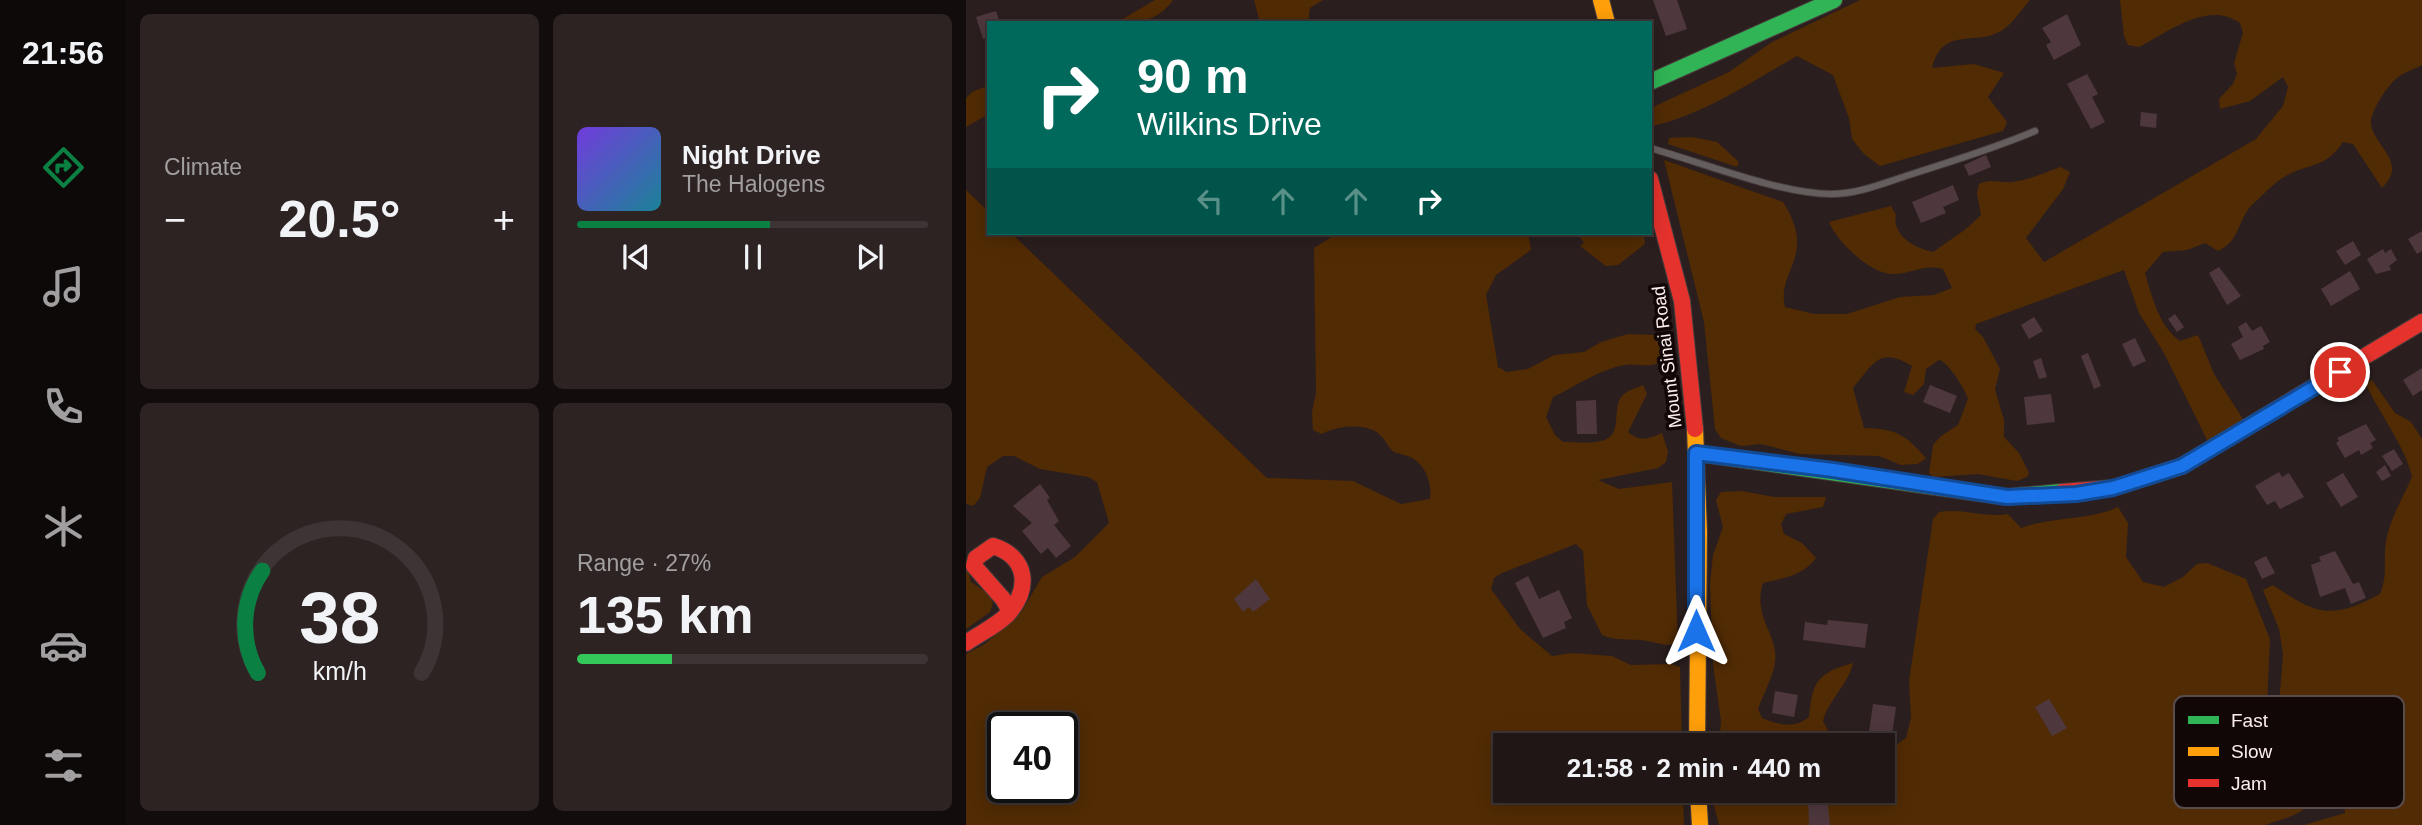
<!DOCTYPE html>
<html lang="en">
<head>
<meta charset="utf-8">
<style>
	body { margin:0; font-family:Helvetica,sans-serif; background:#2d2323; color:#f1f3f6; height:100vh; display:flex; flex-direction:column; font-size:26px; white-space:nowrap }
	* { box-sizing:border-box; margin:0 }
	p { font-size:23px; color:#a29fa1 }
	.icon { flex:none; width:38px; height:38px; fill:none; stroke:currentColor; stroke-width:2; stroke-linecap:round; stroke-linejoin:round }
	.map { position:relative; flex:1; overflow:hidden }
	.sheet { display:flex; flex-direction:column; gap:14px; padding:14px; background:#120c0c; width:840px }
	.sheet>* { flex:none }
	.hud { position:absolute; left:21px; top:21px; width:665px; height:214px; border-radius:0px; box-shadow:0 4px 18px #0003,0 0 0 2px #3d3535; background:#00695c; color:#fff; overflow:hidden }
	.speed { position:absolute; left:21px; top:712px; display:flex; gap:14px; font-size:35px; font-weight:700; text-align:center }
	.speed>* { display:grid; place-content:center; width:91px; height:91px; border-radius:50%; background:#201616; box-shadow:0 4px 18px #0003,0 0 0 2px #3d3535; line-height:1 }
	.speed .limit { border:4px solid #111; border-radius:10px; background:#fff; color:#111 }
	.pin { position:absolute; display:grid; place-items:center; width:60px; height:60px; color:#fff; margin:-30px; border:4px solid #fff; border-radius:50%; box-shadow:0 2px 7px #0007 }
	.me { position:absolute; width:77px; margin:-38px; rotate:0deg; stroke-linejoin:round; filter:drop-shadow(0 0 5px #0008) }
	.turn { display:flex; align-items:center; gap:24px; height:147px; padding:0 35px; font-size:32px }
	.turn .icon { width:91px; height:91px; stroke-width:2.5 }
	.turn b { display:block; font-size:49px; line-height:60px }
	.lanes { display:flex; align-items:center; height:66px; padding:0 35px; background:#0003; justify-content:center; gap:35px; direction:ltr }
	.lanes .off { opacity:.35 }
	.big { font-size:52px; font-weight:600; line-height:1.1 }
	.sheet .widget { flex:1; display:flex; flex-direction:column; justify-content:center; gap:10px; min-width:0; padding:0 24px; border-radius:10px; background:#2d2323 }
	.sheet .dial { align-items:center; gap:0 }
	.dial svg { height:182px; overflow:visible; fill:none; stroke:#3d3535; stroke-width:7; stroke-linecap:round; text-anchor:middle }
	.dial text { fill:#f1f3f6; stroke:none }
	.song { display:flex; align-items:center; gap:21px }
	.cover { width:84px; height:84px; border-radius:10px; background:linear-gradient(135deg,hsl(260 70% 55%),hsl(190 70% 35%)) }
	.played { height:7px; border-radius:4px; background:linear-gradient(90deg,#0b8043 55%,#3d3535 55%) }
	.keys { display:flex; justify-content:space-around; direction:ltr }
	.heat { display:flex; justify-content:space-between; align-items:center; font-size:38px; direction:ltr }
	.charge { height:10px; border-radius:5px; background:linear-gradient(90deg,#34c759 27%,#3d3535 0) }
	.sheet .tiles { flex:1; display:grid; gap:14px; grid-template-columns:repeat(2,1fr) }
	.trip { position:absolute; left:527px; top:733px; width:402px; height:70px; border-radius:0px; background:#201616; box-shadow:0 4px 18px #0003,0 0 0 2px #3d3535; font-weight:600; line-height:70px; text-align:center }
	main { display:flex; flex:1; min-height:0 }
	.dock { display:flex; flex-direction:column; width:126px; justify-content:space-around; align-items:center; background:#0d0909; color:#a29fa1 }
	.dock .icon { width:49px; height:49px }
	.dock .on { color:#0b8043 }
	.dock b { font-size:32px; color:#f1f3f6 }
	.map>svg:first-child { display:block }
	.green { fill:#512b04; fill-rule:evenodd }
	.building { fill:#4e383e }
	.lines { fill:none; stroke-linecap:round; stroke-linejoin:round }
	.lane-casing { stroke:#483c3c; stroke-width:8 }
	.fast-casing { stroke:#483c3c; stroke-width:18 }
	.slow-casing { stroke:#483c3c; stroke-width:18 }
	.jam-casing { stroke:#483c3c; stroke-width:18 }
	.lane { stroke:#645f5e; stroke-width:6 }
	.fast { stroke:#30b455; stroke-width:16 }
	.slow { stroke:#ff9f0a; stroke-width:16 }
	.jam { stroke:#e5322d; stroke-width:16 }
	.route-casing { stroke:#114b97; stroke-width:18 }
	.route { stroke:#1a73e8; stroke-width:12 }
	.labels { text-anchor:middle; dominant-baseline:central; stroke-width:7; stroke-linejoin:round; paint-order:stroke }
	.street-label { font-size:18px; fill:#fdeeed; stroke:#120707 }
	.key { fill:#120707; stroke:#584c4c; stroke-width:2 }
	.key-label { font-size:19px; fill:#fdeeed }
</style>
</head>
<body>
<main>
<nav class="dock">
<b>21:56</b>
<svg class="icon on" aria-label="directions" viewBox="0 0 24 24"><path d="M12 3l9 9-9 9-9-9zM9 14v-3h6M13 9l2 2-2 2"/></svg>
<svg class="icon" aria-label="music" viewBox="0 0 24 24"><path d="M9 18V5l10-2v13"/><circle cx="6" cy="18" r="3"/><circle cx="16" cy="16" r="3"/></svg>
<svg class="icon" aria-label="phone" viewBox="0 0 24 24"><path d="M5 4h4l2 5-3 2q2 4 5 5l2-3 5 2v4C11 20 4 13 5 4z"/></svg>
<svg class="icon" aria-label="climate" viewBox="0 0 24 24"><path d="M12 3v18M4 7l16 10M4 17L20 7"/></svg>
<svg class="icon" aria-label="car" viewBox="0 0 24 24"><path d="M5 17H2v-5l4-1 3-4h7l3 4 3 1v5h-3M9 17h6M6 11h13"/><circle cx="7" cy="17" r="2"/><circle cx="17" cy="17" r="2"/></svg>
<svg class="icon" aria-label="filters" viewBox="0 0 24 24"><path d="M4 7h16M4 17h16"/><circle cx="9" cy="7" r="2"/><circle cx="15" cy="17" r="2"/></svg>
</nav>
<section class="sheet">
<div class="tiles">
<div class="widget"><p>Climate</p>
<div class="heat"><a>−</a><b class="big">20.5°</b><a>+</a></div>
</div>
<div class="widget">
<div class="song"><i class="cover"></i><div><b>Night Drive</b><p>The Halogens</p></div></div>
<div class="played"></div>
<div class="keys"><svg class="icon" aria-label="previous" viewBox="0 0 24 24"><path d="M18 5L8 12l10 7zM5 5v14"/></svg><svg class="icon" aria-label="pause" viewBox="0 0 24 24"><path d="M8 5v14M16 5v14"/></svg><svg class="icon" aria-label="next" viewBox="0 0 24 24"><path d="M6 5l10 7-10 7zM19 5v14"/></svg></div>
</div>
<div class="widget dial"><svg viewBox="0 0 100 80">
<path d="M14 69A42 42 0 1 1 86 69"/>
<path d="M14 69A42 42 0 0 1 16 24" stroke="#0b8043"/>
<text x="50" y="56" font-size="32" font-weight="700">38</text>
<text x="50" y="72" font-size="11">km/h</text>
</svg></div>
<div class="widget"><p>Range · 27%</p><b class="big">135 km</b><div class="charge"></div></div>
</div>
</section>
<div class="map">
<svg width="1456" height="825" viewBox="0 0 1456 825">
	<rect width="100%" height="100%" fill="#2b1e1e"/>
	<!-- green -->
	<path class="green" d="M 189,0 L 207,0 C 192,21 174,23 150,23 Z
		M 288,0 L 357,0 L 344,8 L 342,23 L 294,23 Z
		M 894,0 L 1064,0 C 1056,9 1048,22 1038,29 C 1012,48 977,24 966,68 L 1008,64 L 1038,73 L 1022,97 L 1041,122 L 1037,131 L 914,166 L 898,154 L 886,139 L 883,118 L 867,75 L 831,56 C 785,82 739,114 687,126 L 685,116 L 689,106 L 763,72 L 806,42 Z
		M 1154,0 L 1456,0 L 1456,65 C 1449,69 1438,72 1431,78 C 1422,85 1403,113 1405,125 C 1410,148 1442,163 1416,188 L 1387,144 L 1377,142 C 1358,170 1344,162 1318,177 C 1308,183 1298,194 1289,202 C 1271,217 1276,240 1252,251 L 1239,243 L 1221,250 L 1197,252 L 1179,273 C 1186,297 1193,326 1214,341 L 1232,335 L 1248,374 L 1277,419 L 1243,444 L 1198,353 L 1173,313 L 1158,270 L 1010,324 L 1009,329 L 1017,337 L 1034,369 L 1029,389 L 1038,420 L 1038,437 L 1053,453 L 1063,473 L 1061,477 L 1051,481 L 1012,474 L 967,477 L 963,473 L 967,445 L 975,436 L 992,425 L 1002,399 C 1000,391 982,361 973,360 L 960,369 L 958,384 L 947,395 L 938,392 L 946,366 C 913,346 908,363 887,388 L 898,428 C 930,429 939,434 960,458 L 952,464 L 935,465 L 913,456 L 834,454 L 795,444 L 775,446 L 755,438 L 749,429 L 738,322 L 698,160 L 817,202 C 852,257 810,270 819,307 L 848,314 L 881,314 L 934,297 L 968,295 L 986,288 L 977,269 C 957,264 948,273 929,274 C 906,276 871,242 863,222 L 925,206 L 930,215 C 925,234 949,249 967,252 L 1000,229 L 1015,215 L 1011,194 L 1013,184 C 1025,178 1033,183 1046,182 C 1063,180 1078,173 1094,167 L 1104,172 L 1097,189 L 1060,238 L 1078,262 L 1290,139 L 1317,106 L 1322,87 L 1317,77 L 1284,101 L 1254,109 L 1253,99 L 1267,84 L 1271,74 L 1268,63 L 1277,33 L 1274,23 C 1242,0 1202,32 1173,47 L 1162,45 L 1158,36 Z
		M 23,85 L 23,114 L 0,127 L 0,98 L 6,92 Z
		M 726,137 L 751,142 L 773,162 L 771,167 L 702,144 L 703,138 Z
		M 0,190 L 23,212 L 23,233 L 45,233 L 301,478 L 387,481 L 435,504 L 464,499 C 466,486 461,468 449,460 C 443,455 435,455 428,452 C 422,448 420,440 414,435 C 401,422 370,426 356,434 L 347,430 L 346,412 L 350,393 L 348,248 L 367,236 L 395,233 L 562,233 L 565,250 L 530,275 L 520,295 L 532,367 L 541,372 L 562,369 L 588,355 L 618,352 L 635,342 L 662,334 L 691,335 L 697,343 L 693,363 C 680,368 672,363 659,365 C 634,369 610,386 587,397 L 580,417 L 589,435 L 597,442 C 609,442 624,444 635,441 C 659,436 644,408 657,395 C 662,390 671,388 677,385 L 681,394 L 662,432 C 674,442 682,439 696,433 L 702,451 L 700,462 L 692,468 L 632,480 L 653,489 L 706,482 L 712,644 C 698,647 688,641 674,640 C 659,639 651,641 636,635 L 621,605 L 617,551 L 610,544 L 536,573 L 528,578 L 525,589 L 554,629 L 586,656 L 606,653 L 646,656 L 665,665 L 705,664 L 714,667 L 716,745 L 539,746 L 539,791 L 717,791 L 718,825 L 0,825 L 0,654 L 19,644 L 56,611 L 76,577 L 109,557 L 143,523 L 131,482 L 122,477 L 74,469 L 48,456 L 37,456 L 21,467 L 14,498 L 7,506 L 0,504 ZM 37,728 L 96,728 L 96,788 L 37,788 Z
		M 611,233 L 678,233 L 679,244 L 652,265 L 640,266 L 614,246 L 618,243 Z
		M 1406,380 L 1429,413 L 1445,422 L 1456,439 L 1456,825 L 1338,825 L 1379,813 L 1377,784 L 1348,739 L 1319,738 L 1311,730 L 1317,654 L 1313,629 L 1297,590 L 1307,585 C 1351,615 1366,620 1414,594 C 1421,577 1418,567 1419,550 C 1421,523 1435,502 1446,477 C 1439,445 1413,414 1399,382 Z
		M 776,491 L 808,497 L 860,497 L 857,507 L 820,514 L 815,524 L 818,534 L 836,543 L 850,558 C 837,576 817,578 797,583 C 786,617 813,635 809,662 C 807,677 797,695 792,709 L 796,718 C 813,725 828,729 843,717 C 846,681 852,673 887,663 C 882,685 863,699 857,721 L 867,740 L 877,745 L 753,745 L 755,721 L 747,664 L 744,585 L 747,555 L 757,527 L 750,500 L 755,492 Z
		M 1152,507 L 1162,523 L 1160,557 L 1177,582 L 1198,587 L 1217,577 L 1231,564 L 1241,563 L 1280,579 L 1304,639 L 1300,729 L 1292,735 C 1265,725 1259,728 1245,754 L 1248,764 L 1266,788 L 1286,789 L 1315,797 L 1342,786 L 1348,793 C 1343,815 1318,818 1299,825 L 753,825 L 747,802 L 748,791 L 917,791 L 917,749 L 924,749 L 940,738 L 945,718 L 943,681 L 967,519 L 973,512 C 996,508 1018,518 1042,514 L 1055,528 C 1087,516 1122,521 1152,507 Z
		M 0,561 L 5,582 L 23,594 L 27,603 L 24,612 L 0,629 Z"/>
	<!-- building -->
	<path class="building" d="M 687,0 L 711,0 L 721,29 L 700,36 Z
		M 30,11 L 34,23 L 23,23 L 23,37 L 17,39 L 10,17 Z
		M 1101,14 L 1115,45 L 1088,60 L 1080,45 L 1085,42 L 1076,28 Z
		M 1121,74 L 1132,94 L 1126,97 L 1139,122 L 1125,129 L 1101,84 Z
		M 1175,112 L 1191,114 L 1190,128 L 1174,126 Z
		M 1020,155 L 1025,167 L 1003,176 L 998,165 Z
		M 987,185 L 993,200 L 977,207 L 980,213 L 955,223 L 946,202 Z
		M 1456,231 L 1456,251 L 1451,254 L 1442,239 Z
		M 1387,241 L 1395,255 L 1379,265 L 1370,251 Z
		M 1417,249 L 1419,253 L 1425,249 L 1431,260 L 1423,266 L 1425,270 L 1410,274 L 1401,259 Z
		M 1253,267 L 1275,296 L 1261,305 L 1243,273 Z
		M 1384,271 L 1394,289 L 1365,306 L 1355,289 Z
		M 1209,314 L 1218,327 L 1211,332 L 1202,319 Z
		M 1068,317 L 1077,331 L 1063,339 L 1055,325 Z
		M 1280,322 L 1286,331 L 1295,326 L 1304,342 L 1297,346 L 1298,349 L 1274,360 L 1265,344 L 1277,337 L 1272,327 Z
		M 1169,338 L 1180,361 L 1167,367 L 1156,344 Z
		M 1122,353 L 1135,386 L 1128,389 L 1115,356 Z
		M 1075,358 L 1081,377 L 1073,379 L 1067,361 Z
		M 1456,368 L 1456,390 L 1447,396 L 1437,380 Z
		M 964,385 L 991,396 L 984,413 L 957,402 Z
		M 1085,394 L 1089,422 L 1061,425 L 1058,397 Z
		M 630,400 L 631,434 L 611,434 L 610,401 Z
		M 1400,424 L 1410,440 L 1404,443 L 1407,448 L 1395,455 L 1393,450 L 1379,458 L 1370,443 L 1373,441 L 1371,438 Z
		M 1428,449 L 1437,464 L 1426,471 L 1416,456 Z
		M 1419,465 L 1425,476 L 1416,481 L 1410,472 Z
		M 1313,472 L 1316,477 L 1323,473 L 1338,497 L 1314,509 L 1309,501 L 1301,505 L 1289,486 Z
		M 1377,473 L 1392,497 L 1375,507 L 1360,483 Z
		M 74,484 L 84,498 L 81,500 L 93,521 L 88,525 L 105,546 L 90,558 L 82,548 L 75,554 L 56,531 L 66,523 L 47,506 Z
		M 1369,551 L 1387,584 L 1393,582 L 1400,598 L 1385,604 L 1379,588 L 1354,597 L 1345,565 L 1355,561 L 1353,557 Z
		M 1300,556 L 1309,573 L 1296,579 L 1288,562 Z
		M 562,576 L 573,599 L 593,590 L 606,618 L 598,622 L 600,628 L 577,638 L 549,583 Z
		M 290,579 L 304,599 L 287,612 L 283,607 L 277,612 L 268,599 Z
		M 862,620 L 902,624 L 899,648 L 837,640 L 839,622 L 861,625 Z
		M 809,691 L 832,695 L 828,717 L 806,713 Z
		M 1083,699 L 1101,728 L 1086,736 L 1069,707 Z
		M 907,704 L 930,707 L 925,742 L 902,739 Z
		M 861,797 L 864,825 L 843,825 L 842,799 Z"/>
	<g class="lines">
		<defs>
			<path id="lane" d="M 684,148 C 735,162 814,194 865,194 C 892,194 918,183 943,175 C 986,161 1027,149 1069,131"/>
			<path id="fast" d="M 684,82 L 868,0
				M 730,453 L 1041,497 L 1096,492"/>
			<path id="slow" d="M 635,0 L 641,23
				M 729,429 L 733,532 L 731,746
				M 732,791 L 734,825"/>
			<path id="jam" d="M 684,179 L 716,301 L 729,429
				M 1096,492 L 1147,488 L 1216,466 L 1456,322
				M 0,643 C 13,634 30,626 41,615 C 65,589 62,557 27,546 L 10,558 L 8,566 L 37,599 L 44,611"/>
		</defs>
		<!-- lane casing -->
		<use href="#lane" class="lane-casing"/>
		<!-- fast casing -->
		<use href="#fast" class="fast-casing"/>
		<!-- slow casing -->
		<use href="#slow" class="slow-casing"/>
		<!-- jam casing -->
		<use href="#jam" class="jam-casing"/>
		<!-- lane -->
		<use href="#lane" class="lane"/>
		<!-- fast -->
		<use href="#fast" class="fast"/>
		<!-- slow -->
		<use href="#slow" class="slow"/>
		<!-- jam -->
		<use href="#jam" class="jam"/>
	</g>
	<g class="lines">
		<defs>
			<path id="route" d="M 730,631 L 730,453 L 867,470 L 1041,497 L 1110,494 L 1147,488 L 1216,466 L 1374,372"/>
		</defs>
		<!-- route casing -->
		<use href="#route" class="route-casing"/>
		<!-- route -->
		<use href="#route" class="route"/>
	</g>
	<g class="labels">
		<!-- street labels -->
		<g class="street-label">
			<text transform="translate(701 357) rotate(-97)">Mount Sinai Road</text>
		</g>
	</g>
	<!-- legend -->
	<rect x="1208" y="696" width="230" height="112" rx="10" class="key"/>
	<rect x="1222" y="716" width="31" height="8" fill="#30b455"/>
	<rect x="1222" y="747" width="31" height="9" fill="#ff9f0a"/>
	<rect x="1222" y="779" width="31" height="8" fill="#e5322d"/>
	<g class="key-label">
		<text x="1265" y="727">Fast</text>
		<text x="1265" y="758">Slow</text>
		<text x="1265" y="790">Jam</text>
	</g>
</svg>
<div class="speed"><div class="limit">40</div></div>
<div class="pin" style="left:1374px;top:372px;background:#d93025"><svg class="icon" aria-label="arrive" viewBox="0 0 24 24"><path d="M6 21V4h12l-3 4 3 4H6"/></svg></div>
<svg class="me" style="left:730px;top:631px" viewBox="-20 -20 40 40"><path d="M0-17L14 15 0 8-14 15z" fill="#1a73e8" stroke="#fff" stroke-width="4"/></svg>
<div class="trip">21:58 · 2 min · 440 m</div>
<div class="hud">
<div class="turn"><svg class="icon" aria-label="right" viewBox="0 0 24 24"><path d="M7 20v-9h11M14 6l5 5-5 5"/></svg><div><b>90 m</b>Wilkins Drive</div></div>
<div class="lanes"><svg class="icon off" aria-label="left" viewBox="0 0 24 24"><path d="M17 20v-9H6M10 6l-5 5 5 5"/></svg><svg class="icon off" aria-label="ahead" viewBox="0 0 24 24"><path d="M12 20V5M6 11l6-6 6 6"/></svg><svg class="icon off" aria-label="ahead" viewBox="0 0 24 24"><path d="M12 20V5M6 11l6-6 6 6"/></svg><svg class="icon" aria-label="right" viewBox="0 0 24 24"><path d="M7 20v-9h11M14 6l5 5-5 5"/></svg></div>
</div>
</div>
</main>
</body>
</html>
